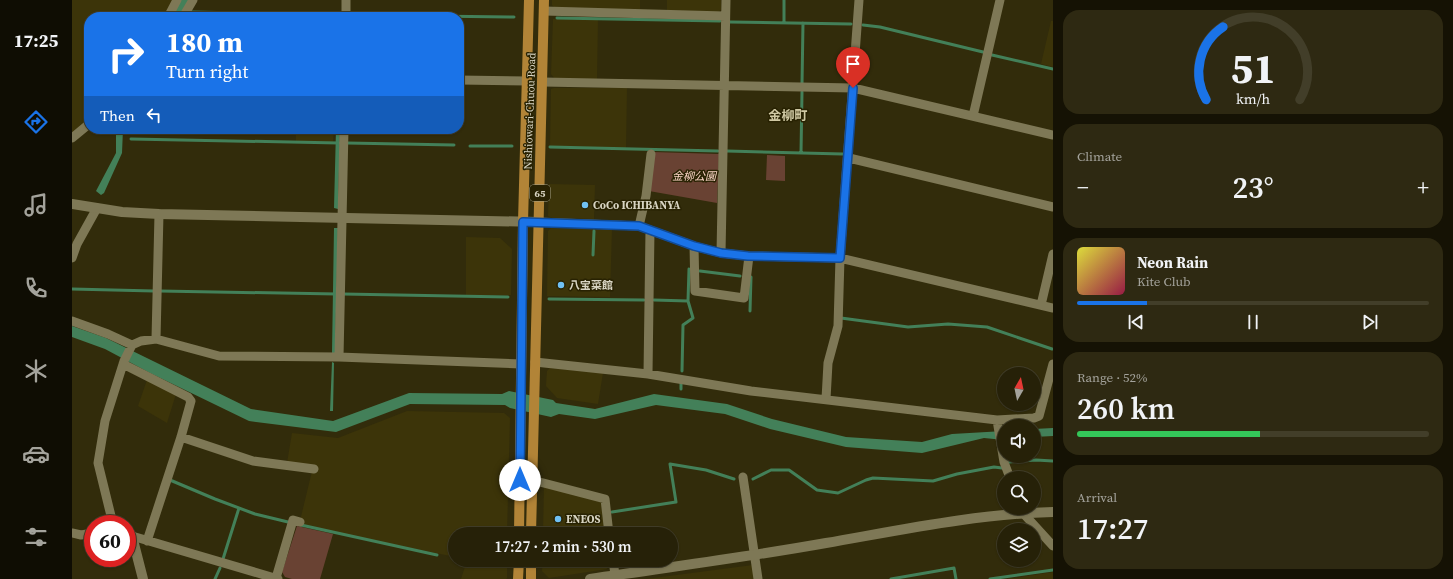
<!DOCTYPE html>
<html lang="en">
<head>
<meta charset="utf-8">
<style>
	body { margin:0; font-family:"Source Serif 4","Noto Sans JP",serif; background:#2e2912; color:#f1f3f6; height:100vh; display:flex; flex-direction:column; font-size:15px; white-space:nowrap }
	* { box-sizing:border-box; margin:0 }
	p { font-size:13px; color:#a4a39c }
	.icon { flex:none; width:22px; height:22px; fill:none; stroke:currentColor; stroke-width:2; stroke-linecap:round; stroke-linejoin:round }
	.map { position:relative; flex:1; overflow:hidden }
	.sheet { display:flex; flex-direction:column; gap:10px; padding:10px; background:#151204; width:400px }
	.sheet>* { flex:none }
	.guide { position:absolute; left:12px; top:12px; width:380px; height:122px; border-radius:16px; box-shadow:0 1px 3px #0004,0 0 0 1px #423e29; background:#1a73e8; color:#fff; overflow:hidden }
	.needle { width:26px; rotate:9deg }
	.tools { position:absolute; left:925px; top:367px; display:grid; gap:8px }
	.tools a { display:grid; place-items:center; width:44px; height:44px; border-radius:50%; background:#262108; box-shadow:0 1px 3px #0004,0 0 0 1px #423e29; font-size:20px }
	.speed { position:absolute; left:12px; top:515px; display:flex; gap:8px; font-size:20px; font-weight:700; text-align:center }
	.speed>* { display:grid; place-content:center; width:52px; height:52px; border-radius:50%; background:#262108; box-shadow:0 1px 3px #0004,0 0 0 1px #423e29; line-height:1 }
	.speed .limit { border:6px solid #d22; background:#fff; color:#111 }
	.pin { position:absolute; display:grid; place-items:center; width:34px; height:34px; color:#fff; margin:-41px -17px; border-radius:50% 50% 50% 0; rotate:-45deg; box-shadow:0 0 4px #0007 }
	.pin .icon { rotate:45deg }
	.me { position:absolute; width:44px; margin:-22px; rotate:0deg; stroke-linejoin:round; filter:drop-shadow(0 0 3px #0008) }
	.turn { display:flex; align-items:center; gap:14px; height:84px; padding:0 16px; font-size:18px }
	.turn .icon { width:52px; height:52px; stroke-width:2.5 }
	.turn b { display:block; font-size:28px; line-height:34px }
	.then { display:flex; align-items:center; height:38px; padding:0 16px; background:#0003; gap:8px; font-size:15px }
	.big { font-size:30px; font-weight:600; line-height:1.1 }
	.sheet .tile { flex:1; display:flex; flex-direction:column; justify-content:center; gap:6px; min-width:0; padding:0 14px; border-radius:16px; background:#2e2912 }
	.sheet .dial { align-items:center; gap:0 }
	.dial svg { height:104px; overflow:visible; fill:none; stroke:#423e29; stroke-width:7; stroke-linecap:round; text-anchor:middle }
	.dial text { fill:#f1f3f6; stroke:none }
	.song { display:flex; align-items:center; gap:12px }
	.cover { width:48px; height:48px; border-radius:6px; background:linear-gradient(135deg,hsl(60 70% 55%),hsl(340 70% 35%)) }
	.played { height:4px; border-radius:2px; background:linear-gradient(90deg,#1a73e8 20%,#423e29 20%) }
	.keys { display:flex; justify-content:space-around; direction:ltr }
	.heat { display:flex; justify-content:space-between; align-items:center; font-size:22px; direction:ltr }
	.charge { height:6px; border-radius:3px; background:linear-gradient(90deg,#34c759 52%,#423e29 0) }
	.trip { position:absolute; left:376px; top:527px; width:230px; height:40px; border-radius:20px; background:#262108; box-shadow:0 1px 3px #0004,0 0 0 1px #423e29; font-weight:600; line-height:40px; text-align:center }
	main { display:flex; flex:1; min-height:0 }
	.tab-bar { display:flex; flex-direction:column; width:72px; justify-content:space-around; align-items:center; background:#0f0d03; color:#a4a39c }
	.tab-bar .icon { width:28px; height:28px }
	.tab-bar .active { color:#1a73e8 }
	.tab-bar b { font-size:18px; color:#f1f3f6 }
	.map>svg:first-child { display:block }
	.built { fill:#3c3409 }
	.green { fill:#694233 }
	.water { fill:#438059 }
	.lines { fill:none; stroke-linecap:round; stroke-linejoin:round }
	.stream { stroke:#438059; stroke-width:3 }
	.minor { stroke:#7e7856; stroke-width:9 }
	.tertiary { stroke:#7e7856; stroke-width:10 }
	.primary { stroke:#b28437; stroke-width:10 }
	.route-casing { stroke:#114b97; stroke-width:10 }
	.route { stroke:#1a73e8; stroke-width:7 }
	.poi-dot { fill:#70c1f4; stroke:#282202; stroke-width:1.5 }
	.labels { text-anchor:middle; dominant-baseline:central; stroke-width:3; stroke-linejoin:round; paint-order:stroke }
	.shield { fill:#282202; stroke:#a39f88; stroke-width:1 }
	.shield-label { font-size:10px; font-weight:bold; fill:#d8d4c2 }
	.street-label { font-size:11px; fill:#d8d4c2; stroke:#282202 }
	.park-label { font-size:11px; font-style:italic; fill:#f9d3c4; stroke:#282202 }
	.poi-label { font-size:11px; font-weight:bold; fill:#d8d4c2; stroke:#282202; text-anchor:start }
	.quarter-label { font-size:13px; font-weight:bold; fill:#d0c9a4; stroke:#282202 }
</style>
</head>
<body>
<main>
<nav class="tab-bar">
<b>17:25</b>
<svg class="icon active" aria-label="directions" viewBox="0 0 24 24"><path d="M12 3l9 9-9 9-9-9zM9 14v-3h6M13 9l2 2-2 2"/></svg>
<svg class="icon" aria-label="music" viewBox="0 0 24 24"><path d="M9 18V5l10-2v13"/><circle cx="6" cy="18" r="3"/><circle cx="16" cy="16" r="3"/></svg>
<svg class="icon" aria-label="phone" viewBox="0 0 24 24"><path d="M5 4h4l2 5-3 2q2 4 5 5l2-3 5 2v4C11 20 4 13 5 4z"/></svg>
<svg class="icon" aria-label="climate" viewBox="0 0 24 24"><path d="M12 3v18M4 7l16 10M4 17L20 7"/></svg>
<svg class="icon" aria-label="car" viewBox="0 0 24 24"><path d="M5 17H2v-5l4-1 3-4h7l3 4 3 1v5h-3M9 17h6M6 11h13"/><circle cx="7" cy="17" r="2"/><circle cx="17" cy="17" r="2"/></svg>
<svg class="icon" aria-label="filters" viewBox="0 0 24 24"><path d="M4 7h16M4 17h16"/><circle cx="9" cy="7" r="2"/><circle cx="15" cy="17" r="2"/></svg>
</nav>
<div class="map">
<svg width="981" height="579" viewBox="0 0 981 579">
	<rect width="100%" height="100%" fill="#322c0b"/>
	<!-- built -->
	<path class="built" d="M 0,0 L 101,0 L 92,17 L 17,17 L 17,120 L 0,133 Z
		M 480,0 L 568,0 L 568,11 L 483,8 L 480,5 Z
		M 595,0 L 649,0 L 649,10 L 644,13 L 595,12 Z
		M 481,19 L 526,19 L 525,79 L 483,79 L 479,74 Z
		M 979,21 L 981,21 L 981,67 L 969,64 Z
		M 482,88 L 555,88 L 554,148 L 478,146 L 479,89 Z
		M 224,129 L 262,129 L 261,142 L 224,141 Z
		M 477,184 L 523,185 L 522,219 L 480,218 L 476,216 Z
		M 479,228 L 540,229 L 538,297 L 475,296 L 476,231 Z
		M 394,237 L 428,238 L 440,249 L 439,295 L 394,295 Z
		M 478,368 L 531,373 L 526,404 L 485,398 L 474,386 L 475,371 Z
		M 75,380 L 104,394 L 95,423 L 66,406 Z
		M 335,411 L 432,413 L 438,418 L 435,534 L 383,534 L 383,557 L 227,525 L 241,467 L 215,463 L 220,433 L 266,438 Z
		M 472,484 L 529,502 L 532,530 L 530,531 L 530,534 L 471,534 Z
		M 395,560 L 435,560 L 435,578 L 434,579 L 389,579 Z
		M 471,560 L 534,560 L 535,569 L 477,578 L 470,571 Z
		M 681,565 L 682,579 L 574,579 Z
		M 981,572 L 981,579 L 935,579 Z"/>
	<!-- green -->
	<path class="green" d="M 581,152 L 647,154 L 645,203 L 577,191 Z
		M 695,155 L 713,156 L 713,181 L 694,180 Z
		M 225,526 L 261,534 L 248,579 L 220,579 L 213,577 L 210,572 Z"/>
	<!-- water -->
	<path class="water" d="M 109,0 L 117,0 L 108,17 L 100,17 Z
		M 44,129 L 51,129 L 50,153 L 32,193 L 29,195 L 24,191 L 44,153 Z
		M 264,129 L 268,129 L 266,209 L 262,208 Z
		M 262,228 L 266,228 L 263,353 L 260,353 Z
		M 0,326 L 34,338 L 179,409 L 261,421 L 337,393 L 430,394 L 437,391 L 481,400 L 484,403 L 523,409 L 582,394 L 655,404 L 700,419 L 774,437 L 850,442 L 880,434 L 932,431 L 932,440 L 912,438 L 850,453 L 774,447 L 698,429 L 653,414 L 584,405 L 523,419 L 487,414 L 479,417 L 438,408 L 433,405 L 338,404 L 264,432 L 177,421 L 78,373 L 33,349 L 0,337 Z
		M 260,362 L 262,363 L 261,411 L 258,411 Z
		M 981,428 L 981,436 L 962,437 L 962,429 Z"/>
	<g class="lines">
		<!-- stream -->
		<path class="stream" d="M 119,12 L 267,15
			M 277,15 L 442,17
			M 485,18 L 648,21
			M 658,22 L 779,24
			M 712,23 L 712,0
			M 791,25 L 808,27 L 911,52
			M 920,55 L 981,69
			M 730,84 L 731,23
			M 59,139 L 267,143
			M 275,143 L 382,145
			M 398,146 L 440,146
			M 478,147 L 646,151
			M 655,151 L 771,154
			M 729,153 L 730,92
			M 521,255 L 522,231
			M 628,271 L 668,276
			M 0,289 L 82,291
			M 88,291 L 265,294
			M 271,294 L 436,297
			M 477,299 L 572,300
			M 582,300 L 616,301
			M 678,311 L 679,277
			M 769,318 L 836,327 L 876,324 L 915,327 L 980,349
			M 610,371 L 611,325 L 621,318 L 616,301 L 617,269
			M 609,389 L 609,383
			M 937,462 L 964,460 L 981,461
			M 681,479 L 699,470 L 717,470 L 745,490 L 766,493 L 794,480 L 801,478 L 861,481 L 885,474 L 922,467 L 930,468
			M 98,480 L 143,499 L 183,514 L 216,522
			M 540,512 L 604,502 L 598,464 L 634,470 L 662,479
			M 229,525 L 365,555
			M 151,559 L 167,508
			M 143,579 L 148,568
			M 819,579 L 882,568 L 884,579
			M 918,579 L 981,570"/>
		<!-- minor -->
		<path class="minor" d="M 472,11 L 653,16
			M 96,17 L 105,0
			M 111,17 L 121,0
			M 274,17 L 274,0
			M 387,80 L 456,81
			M 471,82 L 781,88 L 981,135
			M 901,116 L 928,0
			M 0,138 L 17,124
			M 777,158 L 981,207
			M 467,222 L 567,226 L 622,246 L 649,253 L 677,256 L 768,258 L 981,308
			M 567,226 L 574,196 L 579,154
			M 622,246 L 623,291 L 672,298 L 677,256
			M 649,253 L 654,0
			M 0,258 L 5,244 L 25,208
			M 969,305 L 981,254
			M 0,321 L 36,334 L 60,345
			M 84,339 L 87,214
			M 267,357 L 272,129
			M 463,362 L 576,374 L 679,391 L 925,420 L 962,418 L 967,416 L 981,364
			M 51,364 L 116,397 L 119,401 L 109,437 L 75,541
			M 576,374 L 578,230
			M 754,399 L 756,363 L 766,326 L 768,258 L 787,0
			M 925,420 L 932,462 L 938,478
			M 109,437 L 181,461 L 242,469
			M 671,477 L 686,579
			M 460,480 L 533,499 L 537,534
			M 949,508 L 951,513 L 981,546
			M 41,524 L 26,463 L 33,421 L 52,361 L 60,345 L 69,341 L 84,339 L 147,356 L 267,357 L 449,364
			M 0,533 L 9,535 L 21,533
			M 60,536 L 206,579
			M 541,560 L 543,575
			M 204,578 L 221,520 L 228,522"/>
		<!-- tertiary -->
		<path class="tertiary" d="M 0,204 L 50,212 L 87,214 L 467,222
			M 55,529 L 60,536 L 71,579
			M 518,579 C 597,567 676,557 754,543 C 829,530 904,514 981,512"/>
		<!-- primary -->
		<path class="primary" d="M 447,534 L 451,222 L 457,0
			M 459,534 L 472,0
			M 446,579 L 447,560
			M 459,579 L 459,560"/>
	</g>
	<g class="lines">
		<defs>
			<path id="route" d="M 448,480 L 451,222 L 567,226 L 622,246 L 649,253 L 676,256 L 768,258 L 781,88"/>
		</defs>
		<!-- route casing -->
		<use href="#route" class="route-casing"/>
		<!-- route -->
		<use href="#route" class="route"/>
	</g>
	<!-- markers -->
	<g class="poi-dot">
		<circle cx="513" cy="205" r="4"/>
		<circle cx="489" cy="285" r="4"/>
		<circle cx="486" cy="519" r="4"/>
	</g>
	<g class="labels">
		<!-- shield labels -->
		<rect class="shield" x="458" y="185" width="20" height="16" rx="3"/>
		<g class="shield-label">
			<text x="468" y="193">65</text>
		</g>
		<!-- street labels -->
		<g class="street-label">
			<text transform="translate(458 111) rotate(-88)">Nishiowari-Chuou Road</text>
		</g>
		<!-- park labels -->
		<g class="park-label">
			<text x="622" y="176">金柳公園</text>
		</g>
		<!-- poi labels -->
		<g class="poi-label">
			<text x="521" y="205">CoCo ICHIBANYA</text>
			<text x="497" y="285">八宝菜館</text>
			<text x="494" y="519">ENEOS</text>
		</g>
		<!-- quarter labels -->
		<g class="quarter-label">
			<text x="716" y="115">金柳町</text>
		</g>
	</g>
</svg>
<div class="tools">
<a><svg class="needle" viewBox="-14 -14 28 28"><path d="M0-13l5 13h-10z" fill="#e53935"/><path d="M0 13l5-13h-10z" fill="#a4a39c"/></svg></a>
<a><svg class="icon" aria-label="sound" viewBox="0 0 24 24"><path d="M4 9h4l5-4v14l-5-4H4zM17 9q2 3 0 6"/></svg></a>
<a><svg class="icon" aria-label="search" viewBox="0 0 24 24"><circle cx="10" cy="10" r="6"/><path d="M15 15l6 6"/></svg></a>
<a><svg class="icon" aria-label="layers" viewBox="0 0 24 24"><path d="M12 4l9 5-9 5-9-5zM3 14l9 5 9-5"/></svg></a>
</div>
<div class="speed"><div class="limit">60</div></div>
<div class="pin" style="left:781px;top:88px;background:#d93025"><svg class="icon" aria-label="arrive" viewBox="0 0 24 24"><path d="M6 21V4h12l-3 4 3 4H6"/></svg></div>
<svg class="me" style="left:448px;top:480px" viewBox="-20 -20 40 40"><circle r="19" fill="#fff"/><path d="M0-13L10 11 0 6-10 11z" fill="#1a73e8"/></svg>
<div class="trip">17:27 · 2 min · 530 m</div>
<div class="guide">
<div class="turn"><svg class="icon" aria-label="right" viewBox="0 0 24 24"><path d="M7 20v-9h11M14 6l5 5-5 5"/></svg><div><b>180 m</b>Turn right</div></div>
<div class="then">Then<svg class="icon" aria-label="left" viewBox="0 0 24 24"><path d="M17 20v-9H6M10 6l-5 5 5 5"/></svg></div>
</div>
</div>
<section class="sheet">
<div class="tile dial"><svg viewBox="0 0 100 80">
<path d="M14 69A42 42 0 1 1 86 69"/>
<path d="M14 69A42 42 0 0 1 27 13" stroke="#1a73e8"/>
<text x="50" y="56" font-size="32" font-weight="700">51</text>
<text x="50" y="72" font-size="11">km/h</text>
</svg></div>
<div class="tile"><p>Climate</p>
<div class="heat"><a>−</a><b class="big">23°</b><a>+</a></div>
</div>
<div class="tile">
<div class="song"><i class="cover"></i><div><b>Neon Rain</b><p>Kite Club</p></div></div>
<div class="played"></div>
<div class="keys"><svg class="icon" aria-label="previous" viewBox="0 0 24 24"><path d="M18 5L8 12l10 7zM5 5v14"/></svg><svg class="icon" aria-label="pause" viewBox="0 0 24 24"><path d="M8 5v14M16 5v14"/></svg><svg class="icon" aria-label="next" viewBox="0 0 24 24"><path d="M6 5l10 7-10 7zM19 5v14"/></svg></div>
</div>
<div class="tile"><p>Range · 52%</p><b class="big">260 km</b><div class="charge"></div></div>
<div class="tile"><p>Arrival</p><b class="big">17:27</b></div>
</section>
</main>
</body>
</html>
